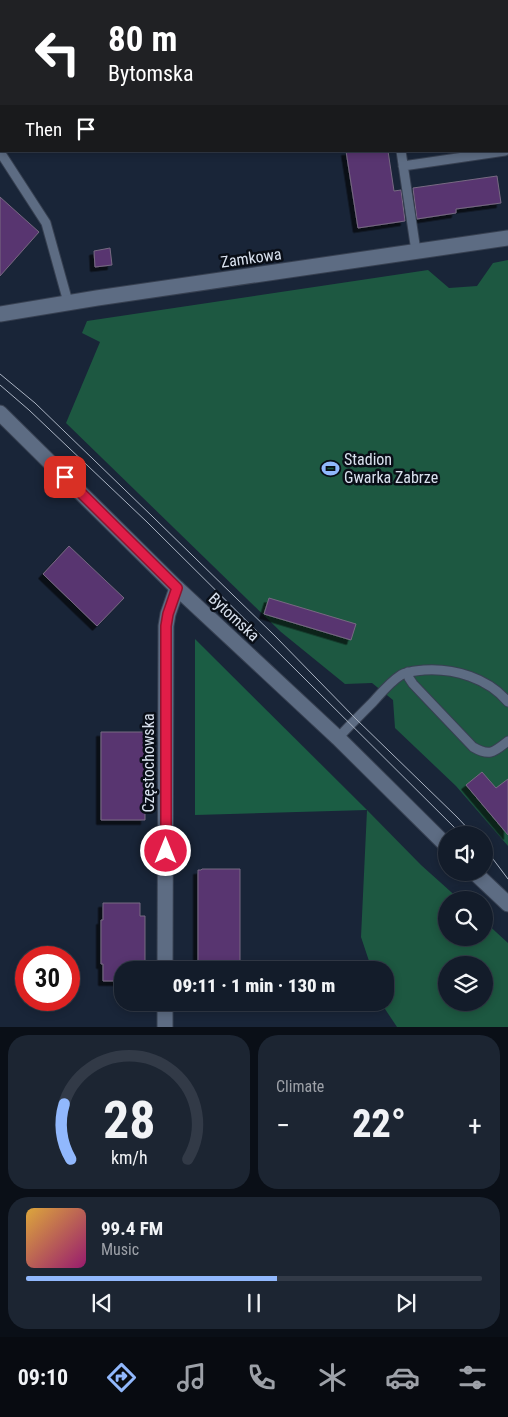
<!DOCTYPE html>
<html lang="en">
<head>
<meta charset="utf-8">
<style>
	body { margin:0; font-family:"Roboto Condensed",sans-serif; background:#1c2532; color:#f1f3f6; height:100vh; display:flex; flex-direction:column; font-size:19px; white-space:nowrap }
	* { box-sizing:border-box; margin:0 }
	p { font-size:16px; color:#9da1a8 }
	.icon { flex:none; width:28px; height:28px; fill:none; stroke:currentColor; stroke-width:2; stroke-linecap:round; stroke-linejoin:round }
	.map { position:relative; height:1027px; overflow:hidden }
	.side { display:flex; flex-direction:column; gap:8px; padding:8px; background:#0a0f17; flex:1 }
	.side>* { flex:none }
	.banner { position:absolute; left:0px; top:0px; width:509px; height:152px; box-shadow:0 2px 8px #0003,0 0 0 1px #323a47; background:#202124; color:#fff; overflow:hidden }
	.buttons { position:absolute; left:438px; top:826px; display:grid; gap:10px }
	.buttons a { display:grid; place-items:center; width:55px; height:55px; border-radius:50%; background:#131c2a; box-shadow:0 2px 8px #0003,0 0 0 1px #323a47; font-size:25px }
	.speed { position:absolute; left:15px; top:946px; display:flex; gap:10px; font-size:25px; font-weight:700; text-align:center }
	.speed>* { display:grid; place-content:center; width:65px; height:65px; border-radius:50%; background:#131c2a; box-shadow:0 2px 8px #0003,0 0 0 1px #323a47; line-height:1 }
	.speed .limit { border:8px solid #d22; background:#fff; color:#111 }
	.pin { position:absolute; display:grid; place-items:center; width:42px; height:42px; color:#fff; margin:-21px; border-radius:10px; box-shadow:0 2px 8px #0006 }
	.me { position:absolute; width:55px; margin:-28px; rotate:0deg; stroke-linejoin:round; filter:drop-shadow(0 0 4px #0008) }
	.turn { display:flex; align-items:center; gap:18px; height:105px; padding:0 25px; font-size:22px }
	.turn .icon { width:65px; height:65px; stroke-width:2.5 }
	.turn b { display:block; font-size:35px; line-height:42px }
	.then { display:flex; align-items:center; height:48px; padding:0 25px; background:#0003; gap:10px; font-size:19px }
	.big { font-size:38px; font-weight:800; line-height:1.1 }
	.side .widget { flex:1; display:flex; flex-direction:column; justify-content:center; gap:8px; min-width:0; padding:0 18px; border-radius:20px; background:#1c2532 }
	.side .dial { align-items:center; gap:0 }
	.dial svg { height:130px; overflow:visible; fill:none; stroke:#323a47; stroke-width:7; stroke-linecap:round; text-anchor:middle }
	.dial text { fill:#f1f3f6; stroke:none }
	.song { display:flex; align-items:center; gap:15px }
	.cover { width:60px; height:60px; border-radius:8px; background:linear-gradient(135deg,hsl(40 70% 55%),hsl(320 70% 35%)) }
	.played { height:5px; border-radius:2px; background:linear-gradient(90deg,#91b8fd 55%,#323a47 55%) }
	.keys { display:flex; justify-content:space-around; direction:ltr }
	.heat { display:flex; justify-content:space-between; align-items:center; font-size:28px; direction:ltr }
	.side .tiles { flex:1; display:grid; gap:8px; grid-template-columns:1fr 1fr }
	.widget:last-child { grid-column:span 2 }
	.trip { position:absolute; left:114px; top:961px; width:280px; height:50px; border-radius:20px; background:#131c2a; box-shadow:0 2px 8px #0003,0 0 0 1px #323a47; font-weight:800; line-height:50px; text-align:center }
	.menu { display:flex; height:80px; justify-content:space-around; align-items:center; background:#080b11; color:#9da1a8 }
	.menu .icon { width:35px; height:35px }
	.menu .on { color:#91b8fd }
	.menu b { font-size:22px; color:#f1f3f6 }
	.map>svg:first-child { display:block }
	.green { fill:#1d5841; fill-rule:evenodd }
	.forest { fill:#1b5d44 }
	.building { fill:#58366f; stroke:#776982; filter:url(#shadow) }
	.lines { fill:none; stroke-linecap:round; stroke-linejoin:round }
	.service-casing { stroke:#374051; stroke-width:11 }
	.minor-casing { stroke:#374051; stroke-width:17 }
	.tertiary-casing { stroke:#374051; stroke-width:17 }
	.service { stroke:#5d6c83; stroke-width:9 }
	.minor { stroke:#5d6c83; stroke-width:15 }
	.tertiary { stroke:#5d6c83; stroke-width:15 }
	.tram { stroke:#aab3c2; stroke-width:1 }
	.route-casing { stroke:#92132f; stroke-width:12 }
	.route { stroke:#e11d48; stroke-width:9 }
	.labels { text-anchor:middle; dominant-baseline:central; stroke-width:5; stroke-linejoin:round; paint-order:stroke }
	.street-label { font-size:16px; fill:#d9e1ee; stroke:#090e17 }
	.poi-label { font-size:16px; fill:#d9e1ee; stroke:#090e17; text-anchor:start }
</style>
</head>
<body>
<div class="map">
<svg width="508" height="1027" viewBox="0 0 508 1027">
	<defs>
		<filter id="shadow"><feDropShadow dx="-4.5" dy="4.5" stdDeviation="0" flood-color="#0009"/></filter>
	</defs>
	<rect width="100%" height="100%" fill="#192538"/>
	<!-- green -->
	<path class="green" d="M 0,0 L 252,0 L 252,1 L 1,1 L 1,75 L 0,76 Z
		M 508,260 L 508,846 L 456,786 L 395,728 L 393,700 L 372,683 L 345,684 L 281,632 L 66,423 L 100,342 L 82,333 L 87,321 L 428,270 L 449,288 L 477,286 L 493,263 Z
		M 367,810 L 421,865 L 460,900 L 446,900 L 446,938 L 484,938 L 484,921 L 508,943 L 508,1027 L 397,1027 L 385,1009 L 383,1003 L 385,1002 L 385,970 L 372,970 L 361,937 ZM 446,965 L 484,965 L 484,1002 L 446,1002 Z"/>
	<!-- forest -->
	<path class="forest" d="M 195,639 L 367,810 L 195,815 Z"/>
	<!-- building -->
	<path class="building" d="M 346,151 L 388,151 L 394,191 L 401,190 L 405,221 L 358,228 Z
		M 497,176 L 501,203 L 456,209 L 456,213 L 417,219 L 413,188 Z
		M 0,197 L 39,232 L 0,276 Z
		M 110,248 L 112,265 L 95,267 L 94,251 Z
		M 69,546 L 124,598 L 97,626 L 43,574 Z
		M 269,598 L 356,624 L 351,640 L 264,614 Z
		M 101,732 L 145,732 L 145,820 L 101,820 Z
		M 482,772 L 496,788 L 508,779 L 508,835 L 466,785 Z
		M 202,869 L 240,869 L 240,970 L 198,970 L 198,870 L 201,870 Z
		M 103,903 L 140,903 L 140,916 L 145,916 L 145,968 L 140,968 L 140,970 L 122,970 L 122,981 L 103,981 L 103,964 L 101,964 L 101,920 L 103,920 Z"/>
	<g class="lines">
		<defs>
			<path id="service" d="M 372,0 L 372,1
				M 401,151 L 416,251
				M 0,152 L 46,223 L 68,302
				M 403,166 L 505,151
				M 408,672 L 409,678 L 413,684 L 473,747 C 490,757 494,752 508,741
				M 338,738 C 349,726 361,714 373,702 C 382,692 390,682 401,675 C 408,671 416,671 424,670 C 454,668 488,678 508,702"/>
			<path id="minor" d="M 0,314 L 97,298 L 508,238
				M 165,970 L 166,626 L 168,614 L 177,588
				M 165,1027 L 165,1002"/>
			<path id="tertiary" d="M 0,413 L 177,588 L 338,738 L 446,845
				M 474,872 L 508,904"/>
		</defs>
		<!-- service casing -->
		<use href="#service" class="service-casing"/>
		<!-- minor casing -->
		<use href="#minor" class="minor-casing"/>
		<!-- tertiary casing -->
		<use href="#tertiary" class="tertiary-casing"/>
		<!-- service -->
		<use href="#service" class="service"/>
		<!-- minor -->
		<use href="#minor" class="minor"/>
		<!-- tertiary -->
		<use href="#tertiary" class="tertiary"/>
		<!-- tram -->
		<path class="tram" d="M 0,374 L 35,403 L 153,517 L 275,636 L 356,719 L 457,817 L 474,835
			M 0,385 L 29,410 L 147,522 L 462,835
			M 484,847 L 508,879"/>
	</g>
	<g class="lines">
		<defs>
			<path id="route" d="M 65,477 L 177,588 L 168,614 L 166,626 L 166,851"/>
		</defs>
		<!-- route casing -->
		<use href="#route" class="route-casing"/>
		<!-- route -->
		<use href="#route" class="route"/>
	</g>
	<!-- icons -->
	<defs>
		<symbol id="stadium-bare" viewBox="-9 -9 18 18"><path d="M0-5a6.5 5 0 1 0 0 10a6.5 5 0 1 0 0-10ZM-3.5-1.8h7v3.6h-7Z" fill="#91b8fd" stroke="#090e17" stroke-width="2.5" paint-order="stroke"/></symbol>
	</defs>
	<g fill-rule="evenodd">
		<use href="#stadium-bare" x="318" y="456" width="25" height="25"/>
	</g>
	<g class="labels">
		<!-- street labels -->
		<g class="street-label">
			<text transform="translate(251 258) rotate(-8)">Zamkowa</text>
			<text transform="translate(234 617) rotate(43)">Bytomska</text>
			<text transform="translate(148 763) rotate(-90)">Częstochowska</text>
		</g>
		<!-- poi labels -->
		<g class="poi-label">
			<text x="344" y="459">Stadion<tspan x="344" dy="18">Gwarka Zabrze</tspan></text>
		</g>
	</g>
</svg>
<div class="buttons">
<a><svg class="icon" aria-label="sound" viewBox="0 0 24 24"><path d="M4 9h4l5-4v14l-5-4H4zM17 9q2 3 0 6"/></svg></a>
<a><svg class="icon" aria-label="search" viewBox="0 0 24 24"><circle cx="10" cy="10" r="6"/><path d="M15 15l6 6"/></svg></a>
<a><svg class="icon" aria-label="layers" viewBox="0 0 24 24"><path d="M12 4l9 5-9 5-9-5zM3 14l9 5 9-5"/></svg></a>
</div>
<div class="speed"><div class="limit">30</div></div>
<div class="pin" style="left:65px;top:477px;background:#d93025"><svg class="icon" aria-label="arrive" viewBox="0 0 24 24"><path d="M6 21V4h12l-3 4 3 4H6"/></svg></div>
<svg class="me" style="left:166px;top:851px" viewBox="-20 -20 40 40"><circle r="17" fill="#e11d48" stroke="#fff" stroke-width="3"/><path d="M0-11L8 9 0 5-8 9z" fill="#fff"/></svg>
<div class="trip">09:11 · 1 min · 130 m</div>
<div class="banner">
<div class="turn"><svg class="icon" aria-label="left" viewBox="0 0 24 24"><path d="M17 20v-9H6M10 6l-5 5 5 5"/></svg><div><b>80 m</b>Bytomska</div></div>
<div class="then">Then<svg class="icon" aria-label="arrive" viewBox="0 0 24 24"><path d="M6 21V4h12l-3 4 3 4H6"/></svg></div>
</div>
</div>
<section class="side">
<div class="tiles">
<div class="widget dial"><svg viewBox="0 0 100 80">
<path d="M14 69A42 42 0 1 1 86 69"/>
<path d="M14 69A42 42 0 0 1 10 35" stroke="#91b8fd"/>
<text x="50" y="56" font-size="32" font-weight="700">28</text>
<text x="50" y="72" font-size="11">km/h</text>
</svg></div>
<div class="widget"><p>Climate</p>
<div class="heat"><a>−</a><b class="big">22°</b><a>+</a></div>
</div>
<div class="widget">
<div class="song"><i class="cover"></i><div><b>99.4 FM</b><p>Music</p></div></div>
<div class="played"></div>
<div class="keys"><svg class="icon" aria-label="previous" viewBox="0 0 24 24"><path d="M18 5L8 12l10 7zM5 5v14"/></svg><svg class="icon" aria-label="pause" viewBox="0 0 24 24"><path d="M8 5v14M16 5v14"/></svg><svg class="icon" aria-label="next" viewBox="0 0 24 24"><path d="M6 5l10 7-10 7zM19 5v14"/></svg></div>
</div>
</div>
</section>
<nav class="menu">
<b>09:10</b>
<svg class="icon on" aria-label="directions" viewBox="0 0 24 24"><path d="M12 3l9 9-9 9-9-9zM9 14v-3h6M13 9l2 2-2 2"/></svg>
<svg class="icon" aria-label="music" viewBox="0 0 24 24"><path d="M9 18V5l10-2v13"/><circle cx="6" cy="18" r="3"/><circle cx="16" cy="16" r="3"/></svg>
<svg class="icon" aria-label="phone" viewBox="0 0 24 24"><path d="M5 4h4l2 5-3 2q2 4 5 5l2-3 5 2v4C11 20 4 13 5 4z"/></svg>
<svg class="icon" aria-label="climate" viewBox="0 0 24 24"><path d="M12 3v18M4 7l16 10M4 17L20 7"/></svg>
<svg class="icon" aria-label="car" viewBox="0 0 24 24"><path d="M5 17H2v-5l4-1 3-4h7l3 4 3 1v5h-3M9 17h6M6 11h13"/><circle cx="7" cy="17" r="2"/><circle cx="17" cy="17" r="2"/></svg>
<svg class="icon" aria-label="filters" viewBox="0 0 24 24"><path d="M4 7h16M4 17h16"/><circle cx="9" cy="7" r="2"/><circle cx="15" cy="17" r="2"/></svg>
</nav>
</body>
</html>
